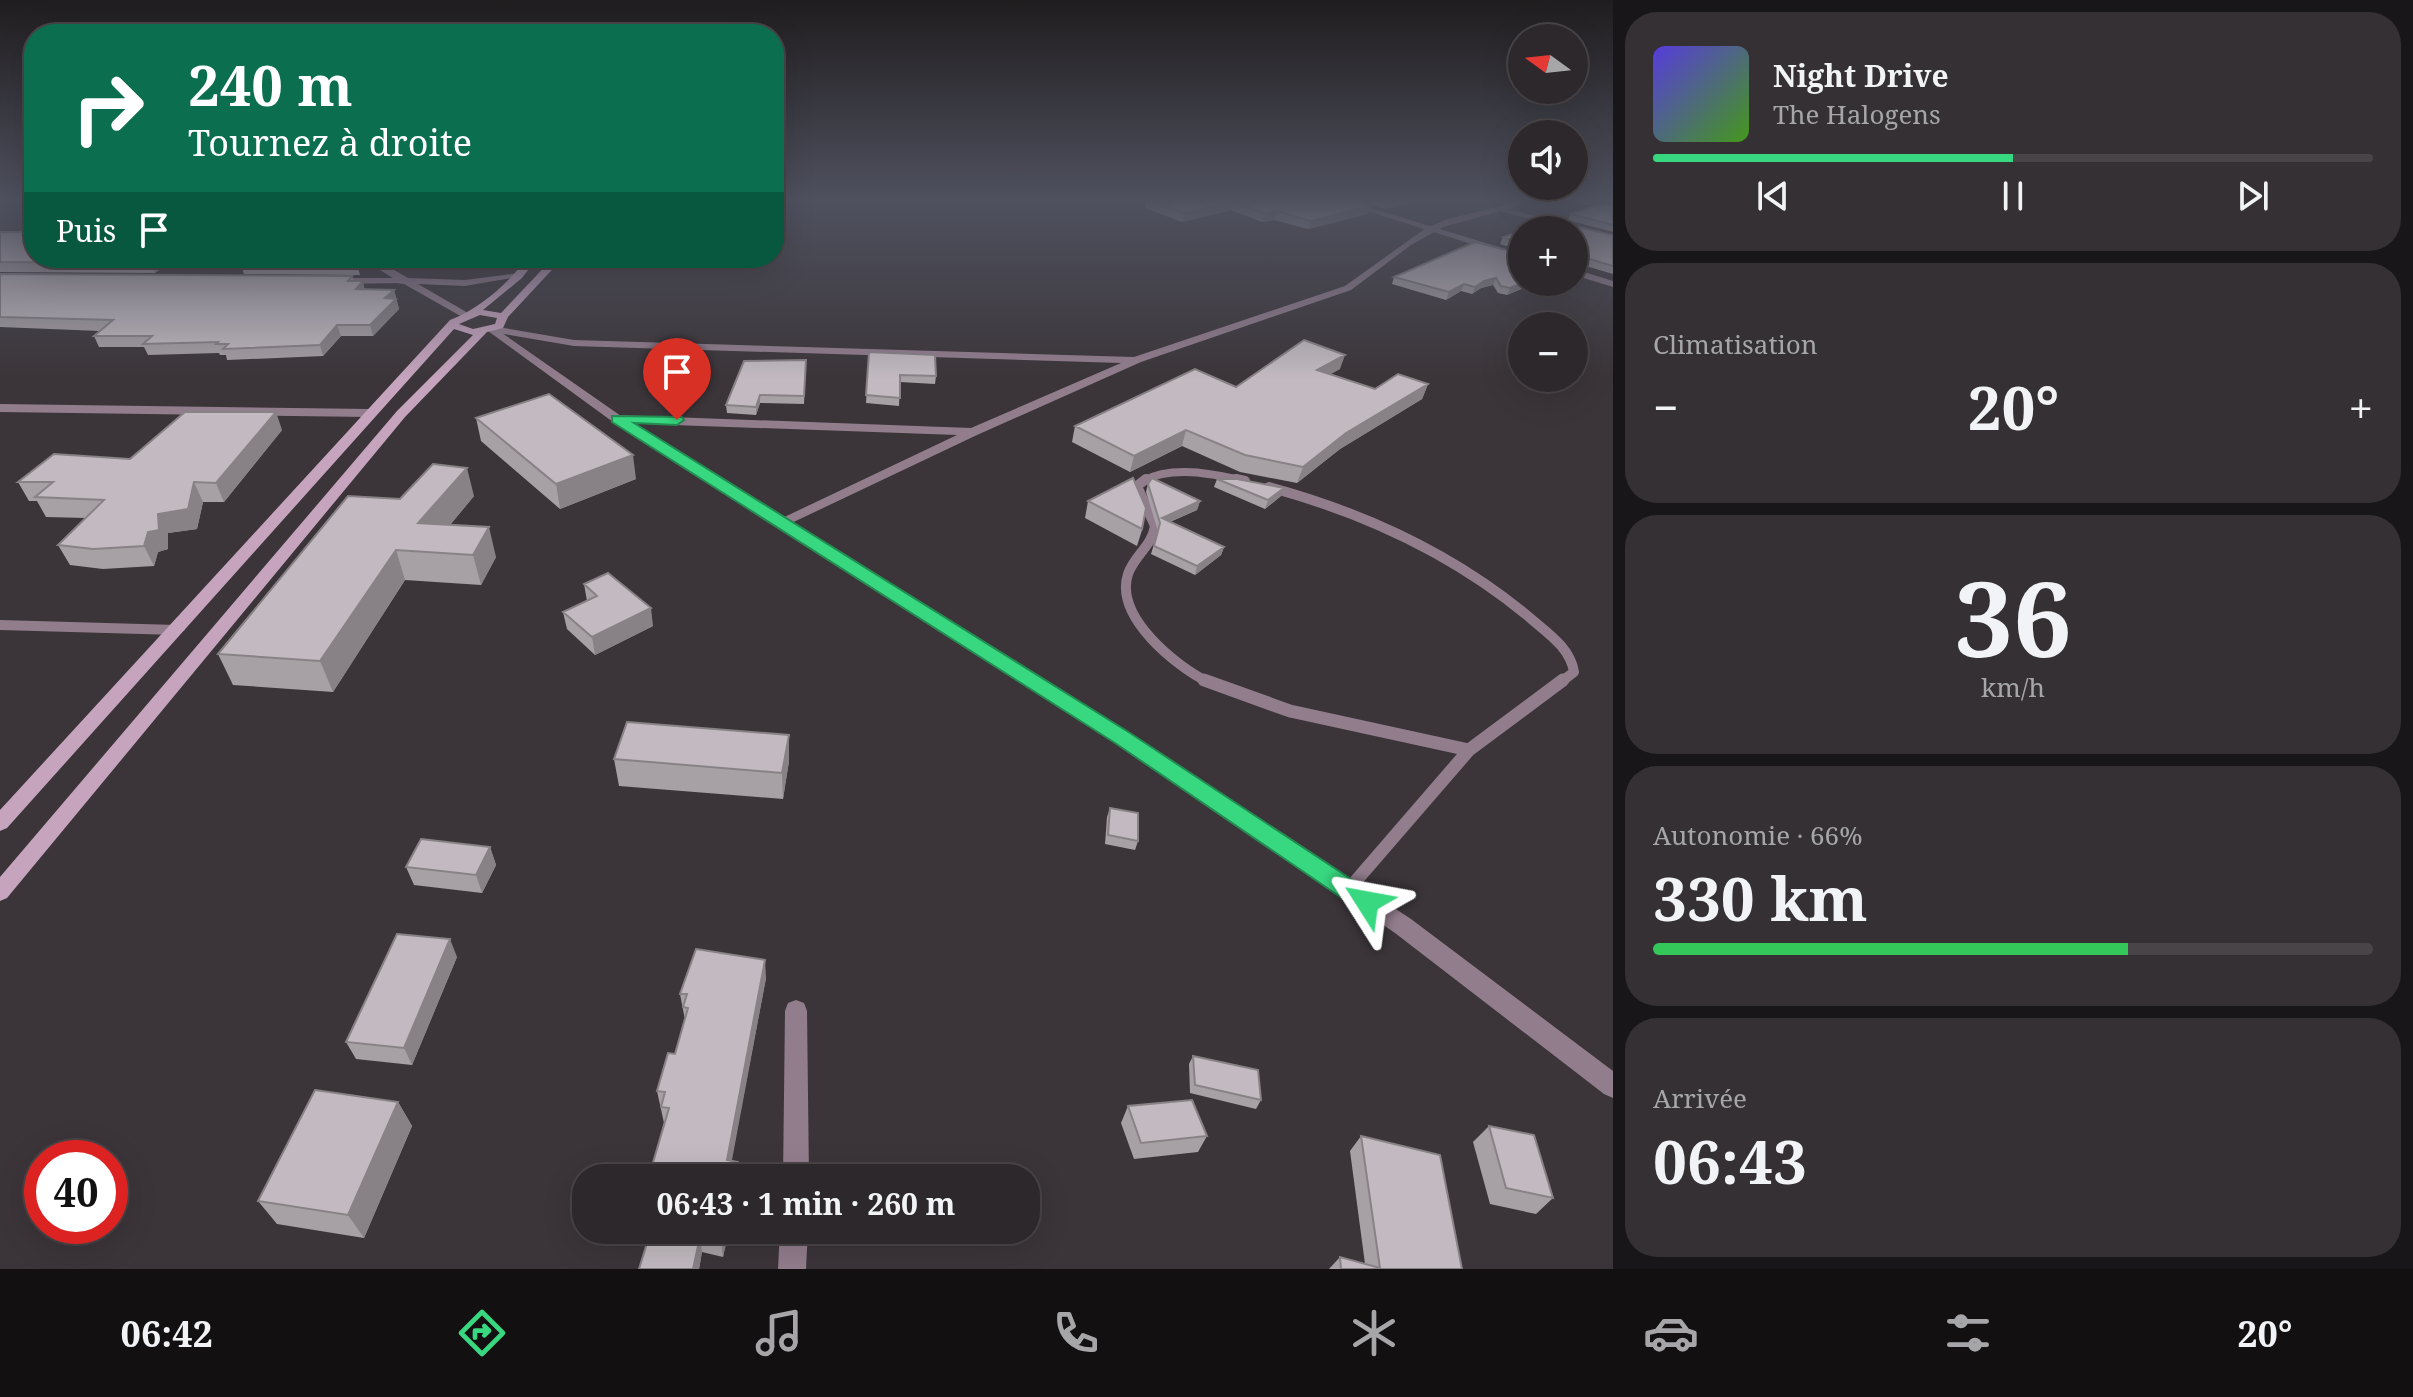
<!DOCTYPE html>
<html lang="fr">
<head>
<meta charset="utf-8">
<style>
	body { margin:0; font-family:"Noto Serif",serif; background:#343033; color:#f1f3f6; height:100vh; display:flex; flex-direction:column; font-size:30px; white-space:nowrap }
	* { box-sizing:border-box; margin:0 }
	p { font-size:26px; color:#a6a6a9 }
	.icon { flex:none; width:44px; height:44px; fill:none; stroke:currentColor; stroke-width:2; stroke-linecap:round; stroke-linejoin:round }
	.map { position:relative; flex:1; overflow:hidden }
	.side { display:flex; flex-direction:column; gap:12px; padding:12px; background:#181618; width:800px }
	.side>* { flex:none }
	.hud { position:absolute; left:24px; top:24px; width:760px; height:244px; border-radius:32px; box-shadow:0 8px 32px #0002,0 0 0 2px #484447; background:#0b6e4f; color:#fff; overflow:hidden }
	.needle { width:52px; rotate:285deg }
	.controls { position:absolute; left:1508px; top:24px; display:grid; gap:16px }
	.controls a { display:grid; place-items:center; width:80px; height:80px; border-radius:50%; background:#2c282b; box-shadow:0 8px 32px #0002,0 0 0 2px #484447; font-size:40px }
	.speed { position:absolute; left:24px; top:1140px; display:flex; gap:16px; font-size:40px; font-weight:700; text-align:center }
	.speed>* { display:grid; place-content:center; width:104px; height:104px; border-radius:50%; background:#2c282b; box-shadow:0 8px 32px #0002,0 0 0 2px #484447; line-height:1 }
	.speed .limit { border:12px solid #d22; background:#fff; color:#111 }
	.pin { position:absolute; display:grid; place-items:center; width:68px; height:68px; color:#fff; margin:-82px -34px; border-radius:50% 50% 50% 0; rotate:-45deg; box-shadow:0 0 8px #0007 }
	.pin .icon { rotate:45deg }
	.me { position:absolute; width:88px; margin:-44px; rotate:304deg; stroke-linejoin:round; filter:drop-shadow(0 0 6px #0008) }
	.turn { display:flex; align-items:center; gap:28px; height:168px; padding:0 32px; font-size:36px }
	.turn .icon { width:104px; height:104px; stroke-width:2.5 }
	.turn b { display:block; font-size:56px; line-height:68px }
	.then { display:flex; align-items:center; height:76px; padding:0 32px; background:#0003; gap:16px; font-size:30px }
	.big { font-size:60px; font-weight:700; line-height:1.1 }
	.side .widget { flex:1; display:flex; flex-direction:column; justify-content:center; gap:12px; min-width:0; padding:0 28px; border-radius:32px; background:#343033 }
	.side .dial { align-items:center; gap:0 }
	.dial b { font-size:104px; line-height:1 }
	.song { display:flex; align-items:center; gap:24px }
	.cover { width:96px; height:96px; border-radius:12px; background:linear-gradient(135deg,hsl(250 70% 55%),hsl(100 70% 35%)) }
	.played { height:8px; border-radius:4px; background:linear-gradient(90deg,#37d880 50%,#484447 50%) }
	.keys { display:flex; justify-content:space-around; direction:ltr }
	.heat { display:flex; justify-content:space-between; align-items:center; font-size:44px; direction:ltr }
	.charge { height:12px; border-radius:6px; background:linear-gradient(90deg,#34c759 66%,#484447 0) }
	.trip { position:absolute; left:572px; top:1164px; width:468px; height:80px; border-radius:32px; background:#2c282b; box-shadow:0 8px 32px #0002,0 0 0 2px #484447; font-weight:700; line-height:80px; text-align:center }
	.menu { display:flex; height:128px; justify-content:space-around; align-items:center; background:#121011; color:#a6a6a9 }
	.menu .icon { width:56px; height:56px }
	.menu .active { color:#37d880 }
	.menu b { font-size:36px; color:#f1f3f6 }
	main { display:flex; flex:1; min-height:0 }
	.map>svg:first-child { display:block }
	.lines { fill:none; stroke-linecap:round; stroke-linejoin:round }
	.service-far2 { stroke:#927d8d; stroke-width:8 }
	.service-far1 { stroke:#927d8d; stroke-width:10 }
	.service { stroke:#927d8d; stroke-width:13 }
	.minor { fill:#927d8d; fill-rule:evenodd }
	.tertiary { fill:#927d8d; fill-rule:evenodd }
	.secondary { fill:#c6a4be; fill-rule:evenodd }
	.wall { fill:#a7a0a5 }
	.shaded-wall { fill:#888286 }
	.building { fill:#c2bac0; stroke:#888286; stroke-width:2 }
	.route { fill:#37d880; stroke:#248c53; stroke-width:2 }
</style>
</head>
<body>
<main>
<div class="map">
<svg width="1613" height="1269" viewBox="0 0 1613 1269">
	<rect width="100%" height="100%" fill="#3b3539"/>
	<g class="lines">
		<!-- service-far2 -->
		<path class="service-far2" d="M 1143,481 C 1173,465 1213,474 1245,481"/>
		<!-- service-far1 -->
		<path class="service-far1" d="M 1146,479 L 1137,486 L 1155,526 C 1152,546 1134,556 1128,574 C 1114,617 1176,666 1208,682
			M 1236,479 L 1245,481
			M 1269,487 C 1365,513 1452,553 1529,617 C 1547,633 1570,647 1574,672 L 1561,682"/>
		<!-- service -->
		<path class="service" d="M 1204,680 L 1290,711 L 1469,750
			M 1348,890 L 1469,750 L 1563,680"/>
		<!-- minor -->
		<path class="minor" d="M 1516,202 L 1528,202 L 1510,209 L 1573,227 L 1569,230 L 1500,211 L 1443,227 L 1411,245 L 1351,290 L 1141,362 L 977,435 L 781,528 L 774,524 L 776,521 L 957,435 L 617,423 L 611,419 L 617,415 L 971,428 L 1121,363 L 574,346 L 492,332 L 487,329 L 492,326 L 574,340 L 1134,357 L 1345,286 L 1426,228 L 1448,219 Z
			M 1584,202 L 1613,206 L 1613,210 L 1585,204 Z
			M 400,278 L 405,281 L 403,283 L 334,284 L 329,281 L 334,278 Z
			M 0,404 L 369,409 L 375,413 L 369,417 L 0,412 Z
			M 0,620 L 177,625 L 185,630 L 177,635 L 0,630 Z
			M 796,1000 L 804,1003 L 807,1011 L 809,1178 L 783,1178 L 785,1011 L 788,1003 Z
			M 780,1230 L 808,1230 L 806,1269 L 778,1269 Z"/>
		<!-- tertiary -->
		<path class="tertiary" d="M 1339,202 L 1351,202 L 1522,254 L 1522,260 Z
			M 361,258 L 373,258 L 408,278 L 465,280 L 519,273 L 524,276 L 465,286 L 418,284 L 468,313 L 469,315 L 464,318 L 404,284 L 397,283 L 396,280 Z
			M 1574,269 L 1613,281 L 1613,287 L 1574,275 Z
			M 492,326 L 621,416 L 1129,733 L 1411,919 L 1613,1071 L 1613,1098 L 1604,1094 L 1395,933 L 1117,743 L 613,422 L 488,331 L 488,327 Z"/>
		<!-- secondary -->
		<path class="secondary" d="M 527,258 L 537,258 L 522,278 L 483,310 L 501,313 L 553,258 L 563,258 L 508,317 L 503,328 L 487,332 L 405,417 L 7,898 L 0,901 L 0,877 L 397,411 L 473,335 L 454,329 L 7,828 L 0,831 L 0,810 L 450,320 C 479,309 509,283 527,258 ZM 480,315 L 497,318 L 495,324 L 473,329 L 459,324 Z"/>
	</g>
	<!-- wall -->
	<path class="wall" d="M 1146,202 L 1416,202 L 1386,209 L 1361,202 L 1368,214 L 1308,229 L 1274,220 L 1262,222 L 1231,210 L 1182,222 L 1145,208 Z
		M 1613,205 L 1613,232 L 1568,220 L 1571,214 Z
		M 1574,230 L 1613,235 L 1613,274 L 1579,264 L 1574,266 Z
		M 1522,231 L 1522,251 L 1500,244 L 1503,237 Z
		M 0,232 L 175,258 L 155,273 L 0,272 Z
		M 1522,254 L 1522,282 L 1538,282 L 1507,295 L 1498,293 L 1493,285 L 1481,288 L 1472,294 L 1461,291 L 1446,300 L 1392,284 L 1394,277 Z
		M 240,263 L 357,264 L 360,275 L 244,274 Z
		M 0,274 L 352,276 L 354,281 L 365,289 L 394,290 L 399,309 L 373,336 L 341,336 L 323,356 L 227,360 L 226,355 L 220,355 L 219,353 L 148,355 L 144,347 L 99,347 L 94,336 L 100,331 L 0,327 Z
		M 869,352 L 936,376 L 935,384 L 900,382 L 899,406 L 866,403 Z
		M 806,360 L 804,404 L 760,403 L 756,415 L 727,413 L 726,405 Z
		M 1340,369 L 1330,374 L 1375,389 L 1428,384 L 1422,399 L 1340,449 L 1297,483 L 1240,472 L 1182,446 L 1130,472 L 1072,442 L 1075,426 L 1236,387 Z
		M 476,418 L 636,479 L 560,509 L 481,441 Z
		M 282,430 L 224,502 L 203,502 L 197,529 L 168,533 L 168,549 L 158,552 L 154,566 L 103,569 L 70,565 L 58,545 L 86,518 L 46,517 L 37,501 L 29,501 L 18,482 Z
		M 1217,479 L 1281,496 L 1265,509 L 1214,487 Z
		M 1148,484 L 1200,501 L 1197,510 L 1170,522 L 1224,547 L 1221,555 L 1195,575 L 1151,554 L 1158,531 L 1146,492 Z
		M 474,496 L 450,525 L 496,557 L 481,585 L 405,580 L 333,692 L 233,685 L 218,654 L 400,499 Z
		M 1088,501 L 1143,527 L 1137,546 L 1085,518 Z
		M 584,584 L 653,626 L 595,655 L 567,629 L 563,612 L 587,601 Z
		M 614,759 L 789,761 L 783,799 L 619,786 Z
		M 1110,808 L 1138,841 L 1135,850 L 1105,844 L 1107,817 Z
		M 490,847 L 496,865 L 482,893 L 414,885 L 406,867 Z
		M 457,957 L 412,1065 L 356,1059 L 346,1042 Z
		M 766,978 L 731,1161 L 738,1162 L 740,1178 L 652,1166 L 664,1123 L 657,1091 L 675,1054 L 685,1020 L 680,994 Z
		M 1193,1056 L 1261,1100 L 1256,1109 L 1190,1093 L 1189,1064 Z
		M 398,1102 L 412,1126 L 364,1238 L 277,1224 L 258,1201 Z
		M 1128,1106 L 1207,1136 L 1198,1152 L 1134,1159 L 1121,1123 Z
		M 1489,1126 L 1553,1198 L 1536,1214 L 1490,1204 L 1473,1142 Z
		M 1361,1136 L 1462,1269 L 1329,1269 L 1340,1257 L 1365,1264 L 1350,1151 Z
		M 637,1230 L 729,1230 L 723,1257 L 702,1252 L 699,1269 L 639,1269 L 648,1242 L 640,1240 Z"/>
	<!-- shaded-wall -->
	<path class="shaded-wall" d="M 1233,202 L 1231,210 L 1182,222 L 1184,213 Z
		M 1389,202 L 1416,202 L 1386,209 Z
		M 1370,206 L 1368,214 L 1308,229 L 1311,221 Z
		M 1277,211 L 1274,220 L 1262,222 L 1265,214 Z
		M 1583,257 L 1579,264 L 1574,266 L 1574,261 Z
		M 158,258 L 175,258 L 155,273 L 151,263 Z
		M 1496,278 L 1493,285 L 1481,288 L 1472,294 L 1475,287 L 1484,281 Z
		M 363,281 L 365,291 L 356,289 Z
		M 1525,282 L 1538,282 L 1507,295 L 1510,288 Z
		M 1464,284 L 1461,291 L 1446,300 L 1449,292 Z
		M 394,290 L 399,309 L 373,336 L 370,325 L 385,298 Z
		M 337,325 L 341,336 L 323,356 L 320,345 Z
		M 1345,355 L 1340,369 L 1311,385 L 1317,370 Z
		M 1428,384 L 1422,399 L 1340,449 L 1297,483 L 1303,467 L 1346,433 Z
		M 760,395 L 760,403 L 756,415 L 756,407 Z
		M 276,412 L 282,430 L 224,502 L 216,483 Z
		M 1186,430 L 1182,446 L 1130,472 L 1134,456 Z
		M 633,455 L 636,479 L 560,509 L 556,484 Z
		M 467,468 L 474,496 L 427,553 L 418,523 Z
		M 194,482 L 203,502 L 197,529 L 168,533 L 168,549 L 158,552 L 154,566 L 144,546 L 148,532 L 158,514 Z
		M 1284,488 L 1281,496 L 1265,509 L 1268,500 Z
		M 1200,501 L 1197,510 L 1160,526 L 1162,518 Z
		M 489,527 L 496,557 L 481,585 L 473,555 Z
		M 1224,547 L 1221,555 L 1195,575 L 1197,566 Z
		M 396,550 L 405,580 L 333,692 L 320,661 Z
		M 651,608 L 653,626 L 595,655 L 592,637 Z
		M 789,735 L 789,761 L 783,799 L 782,773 Z
		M 490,847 L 496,865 L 482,893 L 476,875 Z
		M 450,939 L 457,957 L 412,1065 L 404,1048 Z
		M 765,960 L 766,978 L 729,1176 L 727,1160 Z
		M 398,1102 L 412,1126 L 364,1238 L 348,1215 Z
		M 738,1162 L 740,1178 L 735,1178 Z
		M 723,1230 L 729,1230 L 723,1257 L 721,1242 Z
		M 700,1237 L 702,1252 L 699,1269 L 693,1269 Z"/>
	<!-- building -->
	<path class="building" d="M 1154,202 L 1233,202 L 1184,213 Z
		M 1234,202 L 1361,202 L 1370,206 L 1311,221 L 1277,211 L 1265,214 Z
		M 1601,204 L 1613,205 L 1613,225 L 1571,214 Z
		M 1552,221 L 1613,235 L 1613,266 L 1583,257 L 1574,261 L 1574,230 L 1524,230 Z
		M 1522,231 L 1522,244 L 1503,237 Z
		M 0,232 L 34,232 L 34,258 L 158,258 L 151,263 L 0,262 Z
		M 1475,242 L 1522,254 L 1522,282 L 1525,282 L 1510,288 L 1501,286 L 1496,278 L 1484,281 L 1475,287 L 1464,284 L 1449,292 L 1394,277 Z
		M 250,258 L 345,258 L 357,264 L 240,263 Z
		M 0,274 L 352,276 L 348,281 L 363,281 L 356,289 L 394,290 L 385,298 L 396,299 L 370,325 L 337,325 L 320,345 L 223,349 L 228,344 L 216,344 L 218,342 L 143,344 L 152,336 L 94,336 L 113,320 L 0,317 Z
		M 1304,340 L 1345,355 L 1317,370 L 1375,389 L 1398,374 L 1428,384 L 1346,433 L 1303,467 L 1245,455 L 1186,430 L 1134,456 L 1075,426 L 1195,369 L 1236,387 Z
		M 869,352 L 935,355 L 936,376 L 900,375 L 900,398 L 866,395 Z
		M 806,360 L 804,396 L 760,395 L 756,407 L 726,405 L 744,361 Z
		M 549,394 L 633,455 L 556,484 L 476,418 Z
		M 185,412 L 276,412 L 216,483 L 194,482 L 188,509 L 158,514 L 159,530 L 148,532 L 144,546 L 93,549 L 58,545 L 104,500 L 35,497 L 53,482 L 18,482 L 54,454 L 130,459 Z
		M 433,464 L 467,468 L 418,523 L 489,527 L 473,555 L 396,550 L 320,661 L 218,654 L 348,496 L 400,499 Z
		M 1133,478 L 1146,508 L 1142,529 L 1088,501 Z
		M 1152,478 L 1200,501 L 1162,518 L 1224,547 L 1197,566 L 1154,546 L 1160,523 L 1148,484 Z
		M 1217,479 L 1237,479 L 1284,488 L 1268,500 Z
		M 608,573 L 651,608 L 592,637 L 563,612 L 597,596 L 584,584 Z
		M 627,722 L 789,735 L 782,773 L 614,759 Z
		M 1110,808 L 1138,813 L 1138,841 L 1108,835 Z
		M 421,839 L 490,847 L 476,875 L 406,867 Z
		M 397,934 L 450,939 L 404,1048 L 346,1042 Z
		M 696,949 L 765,960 L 727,1160 L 738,1162 L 735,1178 L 640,1178 L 644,1164 L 652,1166 L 669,1108 L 661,1107 L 665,1092 L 657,1091 L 668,1053 L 675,1054 L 688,1008 L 683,1007 L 687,994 L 680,994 Z
		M 1193,1056 L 1258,1070 L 1261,1100 L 1195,1085 Z
		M 315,1090 L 398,1102 L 348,1215 L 258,1201 Z
		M 1192,1100 L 1207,1136 L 1141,1143 L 1128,1106 Z
		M 1489,1126 L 1534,1135 L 1553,1198 L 1506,1188 Z
		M 1361,1136 L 1440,1155 L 1462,1269 L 1341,1269 L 1340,1257 L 1380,1268 Z
		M 651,1230 L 723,1230 L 721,1242 L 700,1237 L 693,1269 L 639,1269 Z"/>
	<!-- sky -->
	<linearGradient id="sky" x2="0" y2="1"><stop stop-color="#201d1f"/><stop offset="0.53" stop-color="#4f515f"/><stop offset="1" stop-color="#4f515f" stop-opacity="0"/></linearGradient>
	<rect width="1613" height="379" fill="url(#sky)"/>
	<!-- route -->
	<path class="route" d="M 612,416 L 682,417 L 684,420 L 677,425 L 634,423 L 1130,733 L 1375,895 L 1379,902 L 1375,909 L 1367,912 L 1358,909 L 1115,743 L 612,422 Z"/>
</svg>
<div class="controls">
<a><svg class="needle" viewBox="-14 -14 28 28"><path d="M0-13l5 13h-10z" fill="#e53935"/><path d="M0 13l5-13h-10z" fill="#a6a6a9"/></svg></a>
<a><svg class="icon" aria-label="sound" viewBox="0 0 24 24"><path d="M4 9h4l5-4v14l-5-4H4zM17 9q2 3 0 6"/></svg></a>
<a>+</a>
<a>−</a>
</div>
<div class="speed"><div class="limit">40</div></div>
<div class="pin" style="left:677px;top:420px;background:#d93025"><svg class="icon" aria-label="arrive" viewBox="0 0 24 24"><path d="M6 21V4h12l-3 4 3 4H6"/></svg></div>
<svg class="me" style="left:1367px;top:902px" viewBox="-20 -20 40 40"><path d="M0-17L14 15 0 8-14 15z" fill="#37d880" stroke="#fff" stroke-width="4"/></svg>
<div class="trip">06:43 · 1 min · 260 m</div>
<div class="hud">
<div class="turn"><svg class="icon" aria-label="right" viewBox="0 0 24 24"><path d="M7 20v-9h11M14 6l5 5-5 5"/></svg><div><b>240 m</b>Tournez à droite</div></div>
<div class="then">Puis<svg class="icon" aria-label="arrive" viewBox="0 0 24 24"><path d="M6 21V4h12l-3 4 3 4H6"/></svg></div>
</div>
</div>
<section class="side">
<div class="widget">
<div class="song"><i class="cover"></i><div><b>Night Drive</b><p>The Halogens</p></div></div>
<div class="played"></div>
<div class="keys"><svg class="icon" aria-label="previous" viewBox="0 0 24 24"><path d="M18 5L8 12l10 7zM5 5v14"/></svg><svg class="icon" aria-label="pause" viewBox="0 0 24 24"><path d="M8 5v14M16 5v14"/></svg><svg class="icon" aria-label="next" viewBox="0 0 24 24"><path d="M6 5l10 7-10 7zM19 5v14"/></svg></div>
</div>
<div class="widget"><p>Climatisation</p>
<div class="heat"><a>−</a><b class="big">20°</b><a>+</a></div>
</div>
<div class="widget dial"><b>36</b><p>km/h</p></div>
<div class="widget"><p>Autonomie · 66%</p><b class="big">330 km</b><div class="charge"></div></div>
<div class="widget"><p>Arrivée</p><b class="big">06:43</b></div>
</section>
</main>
<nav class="menu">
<b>06:42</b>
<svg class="icon active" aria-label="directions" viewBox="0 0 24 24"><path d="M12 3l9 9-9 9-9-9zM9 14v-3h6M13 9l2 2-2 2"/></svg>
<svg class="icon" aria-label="music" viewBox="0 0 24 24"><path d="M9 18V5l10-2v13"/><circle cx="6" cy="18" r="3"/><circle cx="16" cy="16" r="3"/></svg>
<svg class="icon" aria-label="phone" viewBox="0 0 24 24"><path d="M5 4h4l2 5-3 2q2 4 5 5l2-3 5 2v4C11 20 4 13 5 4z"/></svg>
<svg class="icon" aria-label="climate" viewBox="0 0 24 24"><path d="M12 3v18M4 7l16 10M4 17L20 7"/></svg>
<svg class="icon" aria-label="car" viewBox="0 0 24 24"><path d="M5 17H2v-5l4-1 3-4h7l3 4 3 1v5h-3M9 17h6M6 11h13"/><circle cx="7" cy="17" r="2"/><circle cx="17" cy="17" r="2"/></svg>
<svg class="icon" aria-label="filters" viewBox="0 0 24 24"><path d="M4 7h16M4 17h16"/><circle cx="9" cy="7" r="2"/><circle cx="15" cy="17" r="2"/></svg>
<b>20°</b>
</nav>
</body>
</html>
